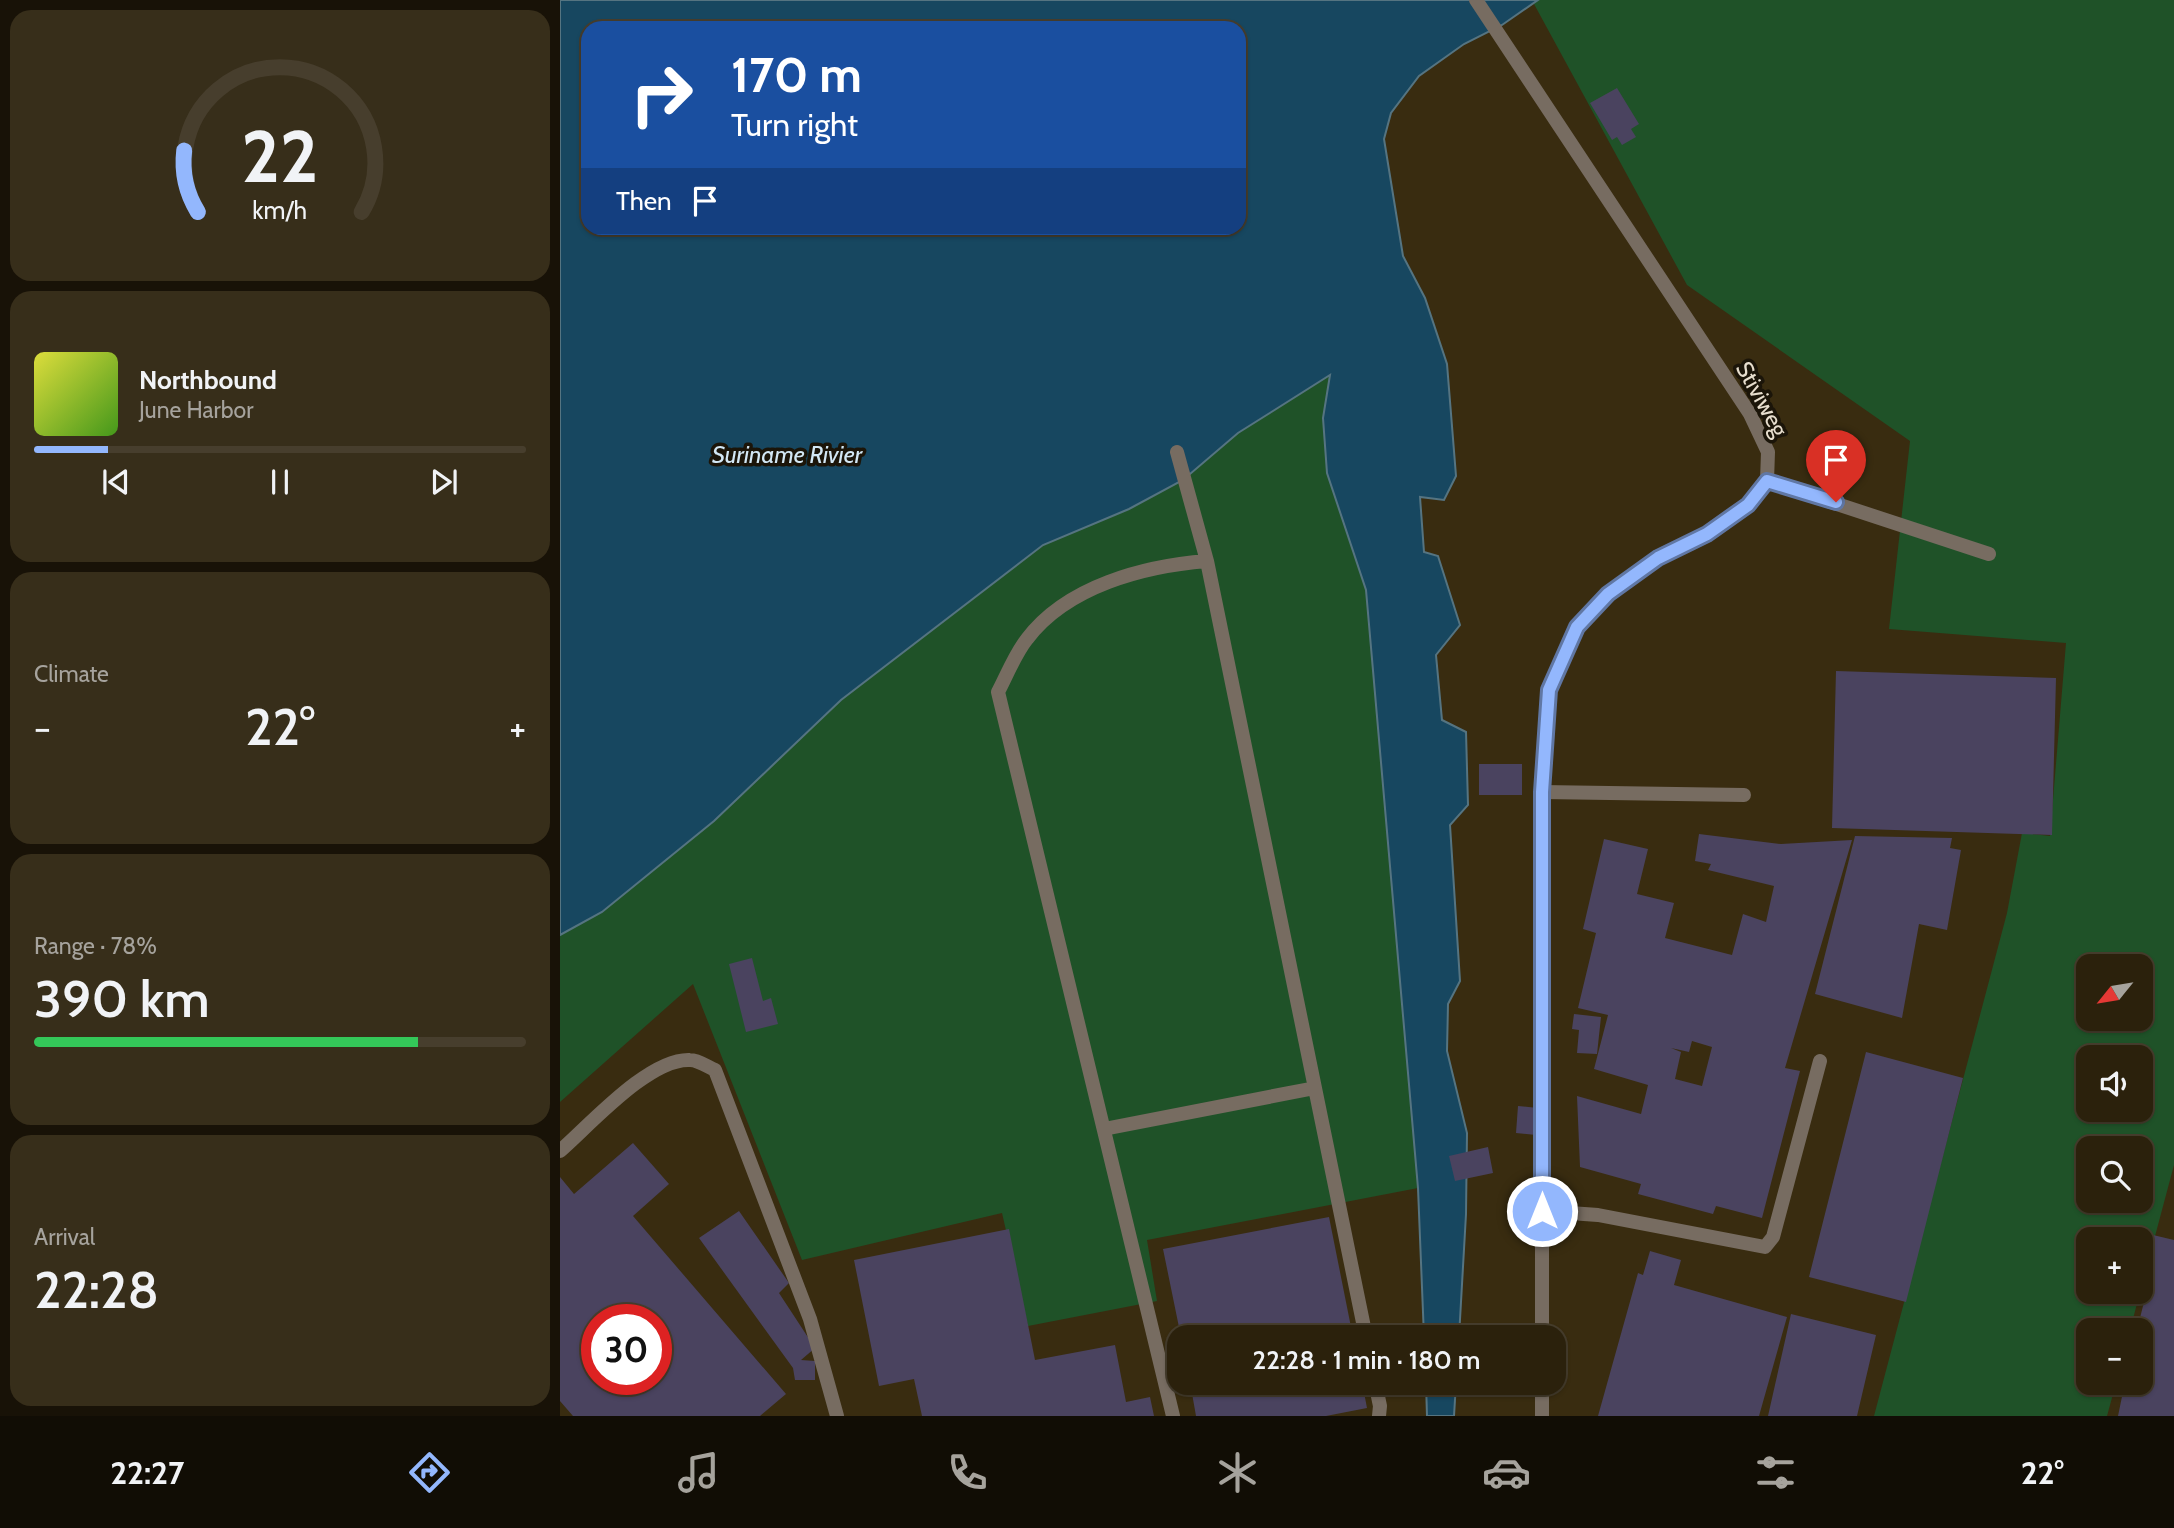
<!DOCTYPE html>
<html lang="en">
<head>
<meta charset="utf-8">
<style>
	body { margin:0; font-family:Cabin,sans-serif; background:#372e1a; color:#f1f3f6; height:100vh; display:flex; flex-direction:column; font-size:26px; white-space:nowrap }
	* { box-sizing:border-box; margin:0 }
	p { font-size:23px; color:#a6a39d }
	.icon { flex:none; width:38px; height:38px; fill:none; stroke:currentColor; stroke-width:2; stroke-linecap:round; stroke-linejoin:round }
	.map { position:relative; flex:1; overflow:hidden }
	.drawer { display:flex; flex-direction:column; gap:10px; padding:10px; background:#181207; width:560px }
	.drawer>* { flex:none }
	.hud { position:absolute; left:21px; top:21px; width:665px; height:214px; border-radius:21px; box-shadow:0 2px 5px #0004,0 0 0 2px #473e2d; background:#1a4fa0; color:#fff; overflow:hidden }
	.needle { width:46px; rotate:240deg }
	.tools { position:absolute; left:1516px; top:954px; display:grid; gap:14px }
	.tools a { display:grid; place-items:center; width:77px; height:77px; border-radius:14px; background:#2b210c; box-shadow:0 2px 5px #0004,0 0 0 2px #473e2d; font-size:35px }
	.speed { position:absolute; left:21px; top:1304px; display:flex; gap:14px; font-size:35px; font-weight:700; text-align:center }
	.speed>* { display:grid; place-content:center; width:91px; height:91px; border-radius:50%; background:#2b210c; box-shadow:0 2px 5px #0004,0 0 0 2px #473e2d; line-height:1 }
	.speed .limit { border:10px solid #d22; background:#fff; color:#111 }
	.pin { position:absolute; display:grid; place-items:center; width:60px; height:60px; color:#fff; margin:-72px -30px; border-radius:50% 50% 50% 0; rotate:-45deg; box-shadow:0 0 7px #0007 }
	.pin .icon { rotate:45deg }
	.me { position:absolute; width:77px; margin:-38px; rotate:0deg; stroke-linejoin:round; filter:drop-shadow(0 0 5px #0008) }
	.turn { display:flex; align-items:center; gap:24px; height:147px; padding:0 35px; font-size:32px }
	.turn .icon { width:91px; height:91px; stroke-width:2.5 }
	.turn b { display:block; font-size:49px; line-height:60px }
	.then { display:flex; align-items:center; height:66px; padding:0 35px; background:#0003; gap:14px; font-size:26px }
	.big { font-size:52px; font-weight:600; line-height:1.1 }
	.drawer .widget { flex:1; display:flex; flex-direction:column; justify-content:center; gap:10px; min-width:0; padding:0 24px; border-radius:21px; background:#372e1a }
	.drawer .dial { align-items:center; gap:0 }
	.dial svg { height:182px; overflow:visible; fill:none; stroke:#473e2d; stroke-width:7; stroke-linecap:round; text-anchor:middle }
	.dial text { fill:#f1f3f6; stroke:none }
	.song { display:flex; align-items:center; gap:21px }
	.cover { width:84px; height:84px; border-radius:10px; background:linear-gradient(135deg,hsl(60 70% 55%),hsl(100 70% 35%)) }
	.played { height:7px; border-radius:4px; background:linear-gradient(90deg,#93b7fd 15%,#473e2d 15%) }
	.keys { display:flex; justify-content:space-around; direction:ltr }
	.heat { display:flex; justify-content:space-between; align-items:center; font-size:38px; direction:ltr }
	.charge { height:10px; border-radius:5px; background:linear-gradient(90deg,#34c759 78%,#473e2d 0) }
	.trip { position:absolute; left:607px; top:1325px; width:399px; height:70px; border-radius:21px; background:#2b210c; box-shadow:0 2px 5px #0004,0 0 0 2px #473e2d; font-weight:600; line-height:70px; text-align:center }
	.tabs { display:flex; height:112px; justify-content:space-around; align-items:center; background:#110d05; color:#a6a39d }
	.tabs .icon { width:49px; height:49px }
	.tabs .active { color:#93b7fd }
	.tabs b { font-size:32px; color:#f1f3f6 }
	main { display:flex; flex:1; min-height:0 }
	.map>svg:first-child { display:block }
	.green { fill:#1f5228; fill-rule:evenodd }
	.water { fill:#174760; stroke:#557481; stroke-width:2; fill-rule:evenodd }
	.building { fill:#4a435f; fill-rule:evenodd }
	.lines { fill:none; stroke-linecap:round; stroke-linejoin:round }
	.service { stroke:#776c61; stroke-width:14 }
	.minor { stroke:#776c61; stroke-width:14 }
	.route-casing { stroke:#6077a4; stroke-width:18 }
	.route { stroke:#93b7fd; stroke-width:12 }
	.labels { text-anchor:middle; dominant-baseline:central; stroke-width:7; stroke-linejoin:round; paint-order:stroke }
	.street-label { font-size:23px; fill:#e7dece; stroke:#1b1509 }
	.water-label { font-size:24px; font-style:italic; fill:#d3e8f5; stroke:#1b1509 }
</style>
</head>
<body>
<main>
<section class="drawer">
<div class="widget dial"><svg viewBox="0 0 100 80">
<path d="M14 69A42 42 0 1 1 86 69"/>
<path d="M14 69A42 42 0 0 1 8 42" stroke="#93b7fd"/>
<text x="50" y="56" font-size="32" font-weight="700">22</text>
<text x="50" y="72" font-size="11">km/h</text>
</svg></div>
<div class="widget">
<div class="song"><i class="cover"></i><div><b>Northbound</b><p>June Harbor</p></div></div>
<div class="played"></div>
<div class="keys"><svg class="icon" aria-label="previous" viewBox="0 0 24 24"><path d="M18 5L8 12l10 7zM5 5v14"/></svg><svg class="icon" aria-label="pause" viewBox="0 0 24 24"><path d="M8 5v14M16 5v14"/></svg><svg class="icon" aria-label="next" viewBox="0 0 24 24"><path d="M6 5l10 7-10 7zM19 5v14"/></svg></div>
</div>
<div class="widget"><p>Climate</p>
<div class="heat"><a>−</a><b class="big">22°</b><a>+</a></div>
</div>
<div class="widget"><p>Range · 78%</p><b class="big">390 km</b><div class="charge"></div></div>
<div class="widget"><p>Arrival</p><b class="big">22:28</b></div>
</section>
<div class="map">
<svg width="1614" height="1416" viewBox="0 0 1614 1416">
	<rect width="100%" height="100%" fill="#392c10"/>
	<!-- green -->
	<path class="green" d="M 978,0 L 1614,0 L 1614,1165 L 1570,1330 L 1528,1330 L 1528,1382 L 1556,1383 L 1547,1416 L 1314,1416 L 1447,913 L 1462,833 L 1490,836 L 1506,643 L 1329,629 L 1350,441 L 1127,285 L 974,4 ZM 1528,966 L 1580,966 L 1580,1018 L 1528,1018 ZM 1528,1057 L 1580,1057 L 1580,1110 L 1528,1110 ZM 1528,1148 L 1580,1148 L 1580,1200 L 1528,1200 ZM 1528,1239 L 1580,1239 L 1580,1292 L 1528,1292 Z
		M 770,374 L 763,419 L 767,473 L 806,590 L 858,1188 L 587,1240 L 597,1301 L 468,1326 L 442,1213 L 242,1260 L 133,984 L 0,1102 L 0,935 L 42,912 L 154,821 L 281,700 L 484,545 L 569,509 L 623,480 L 678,433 Z"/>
	<!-- water -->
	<path class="water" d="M 0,0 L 978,0 L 942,25 L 904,44 L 859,76 L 831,113 L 824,139 L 843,256 L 865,298 L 887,364 L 896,476 L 884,500 L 860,497 L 864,552 L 878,556 L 900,625 L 876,655 L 882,720 L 906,732 L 908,805 L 890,825 L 900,981 L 888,1004 L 887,1051 L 907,1133 L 906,1214 L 899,1337 L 864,1337 L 858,1188 L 806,590 L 767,473 L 763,418 L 770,375 L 678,433 L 623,480 L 569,509 L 483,545 L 281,700 L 154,821 L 42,912 L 0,935 ZM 28,28 L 679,28 L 679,228 L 28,228 Z
		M 866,1383 L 896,1383 L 894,1416 L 867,1416 Z"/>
	<!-- building -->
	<path class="building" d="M 1057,88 L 1079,124 L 1071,129 L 1076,137 L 1062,145 L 1057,137 L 1052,140 L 1030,103 Z
		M 1276,671 L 1496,678 L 1492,835 L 1272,828 Z
		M 919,764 L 962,764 L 962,795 L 919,795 Z
		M 1139,834 L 1221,844 L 1292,840 L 1225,1068 L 1240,1071 L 1202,1218 L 1156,1206 L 1153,1214 L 1078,1194 L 1081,1184 L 1020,1167 L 1017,1096 L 1081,1114 L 1088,1085 L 1034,1069 L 1048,1015 L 1018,1008 L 1036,933 L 1023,929 L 1044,839 L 1088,849 L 1077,894 L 1114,903 L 1105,938 L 1172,955 L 1183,914 L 1206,922 L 1214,886 L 1148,870 L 1151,864 L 1135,861 ZM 1132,1041 L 1152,1047 L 1142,1086 L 1115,1079 L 1121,1052 L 1111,1048 L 1129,1052 Z
		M 1295,836 L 1392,838 L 1390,848 L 1401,850 L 1387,930 L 1359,924 L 1342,1018 L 1255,994 Z
		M 192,958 L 203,1001 L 211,998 L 218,1024 L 186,1032 L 169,964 Z
		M 1014,1014 L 1041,1017 L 1037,1054 L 1017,1053 L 1019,1030 L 1012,1029 Z
		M 1306,1052 L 1403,1078 L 1346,1302 L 1249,1277 Z
		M 958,1106 L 978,1108 L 976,1135 L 956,1133 Z
		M 73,1143 L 109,1184 L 73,1216 L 226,1394 L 200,1416 L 13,1416 L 0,1401 L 0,1177 L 14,1194 ZM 37,1320 L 96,1320 L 96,1379 L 37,1379 Z
		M 928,1147 L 933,1173 L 895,1181 L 889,1156 Z
		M 179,1211 L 229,1283 L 219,1293 L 255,1348 L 241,1360 L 255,1361 L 255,1380 L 235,1380 L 233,1368 L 139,1238 Z
		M 769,1217 L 793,1337 L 621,1337 L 603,1249 Z
		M 449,1229 L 475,1360 L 555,1345 L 566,1402 L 590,1397 L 594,1416 L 362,1416 L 354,1379 L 319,1386 L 294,1260 Z
		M 1593,1235 L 1614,1240 L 1614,1416 L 1558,1416 L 1565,1382 L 1580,1382 L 1580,1330 L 1577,1330 L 1584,1302 L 1578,1301 Z
		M 1090,1251 L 1121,1260 L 1114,1285 L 1227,1317 L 1199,1416 L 1038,1416 L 1078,1273 L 1083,1275 Z
		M 1231,1314 L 1316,1335 L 1297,1416 L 1208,1416 Z
		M 630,1382 L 802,1382 L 807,1408 L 766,1416 L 636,1416 Z"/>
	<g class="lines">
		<!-- service -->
		<path class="service" d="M 617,452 L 647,561 L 806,1337
			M 1207,481 L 1429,554
			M 982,792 L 1184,795
			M 544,1129 L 755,1088
			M 0,1151 C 30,1125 89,1058 130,1060 C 138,1060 148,1067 155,1070 L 250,1319 L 277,1416
			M 815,1382 L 820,1406 L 819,1416
			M 613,1416 L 438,692 C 447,675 455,654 467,639 C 507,586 584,566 647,561"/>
		<!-- minor -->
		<path class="minor" d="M 916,0 L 1190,414 L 1208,452 L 1207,481 L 1188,505 L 1147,534 L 1098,558 L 1048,594 L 1017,627 L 989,690 L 982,792 L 982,1337
			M 982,1211 L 1038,1215 L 1205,1247 L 1213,1237 L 1260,1061
			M 982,1416 L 982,1382"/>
	</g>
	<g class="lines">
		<defs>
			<path id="route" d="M 982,1211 L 982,792 L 989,690 L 1017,627 L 1048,594 L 1098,558 L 1147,534 L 1188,505 L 1207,481 L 1276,502"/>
		</defs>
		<!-- route casing -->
		<use href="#route" class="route-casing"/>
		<!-- route -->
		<use href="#route" class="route"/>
	</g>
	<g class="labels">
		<!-- street labels -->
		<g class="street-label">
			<text transform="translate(1202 399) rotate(61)">Stiviweg</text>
		</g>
		<!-- water labels -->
		<g class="water-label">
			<text x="227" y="454">Suriname Rivier</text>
		</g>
	</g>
</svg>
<div class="tools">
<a><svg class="needle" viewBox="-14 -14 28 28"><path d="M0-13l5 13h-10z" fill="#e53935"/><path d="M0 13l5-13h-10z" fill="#a6a39d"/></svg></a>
<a><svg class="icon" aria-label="sound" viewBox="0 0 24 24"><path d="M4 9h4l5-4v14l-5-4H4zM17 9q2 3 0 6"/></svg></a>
<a><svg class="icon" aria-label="search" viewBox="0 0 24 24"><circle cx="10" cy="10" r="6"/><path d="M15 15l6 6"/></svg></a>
<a>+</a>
<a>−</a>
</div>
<div class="speed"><div class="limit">30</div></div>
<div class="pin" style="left:1276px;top:502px;background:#d93025"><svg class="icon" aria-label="arrive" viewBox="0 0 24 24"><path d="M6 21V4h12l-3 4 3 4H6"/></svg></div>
<svg class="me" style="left:982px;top:1211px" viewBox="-20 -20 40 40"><circle r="17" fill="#93b7fd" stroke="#fff" stroke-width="3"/><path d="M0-11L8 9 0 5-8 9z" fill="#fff"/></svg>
<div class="trip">22:28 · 1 min · 180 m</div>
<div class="hud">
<div class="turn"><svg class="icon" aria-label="right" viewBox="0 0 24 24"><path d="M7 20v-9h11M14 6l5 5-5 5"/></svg><div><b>170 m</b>Turn right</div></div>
<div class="then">Then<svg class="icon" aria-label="arrive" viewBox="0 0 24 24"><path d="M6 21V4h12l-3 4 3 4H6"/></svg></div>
</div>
</div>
</main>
<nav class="tabs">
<b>22:27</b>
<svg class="icon active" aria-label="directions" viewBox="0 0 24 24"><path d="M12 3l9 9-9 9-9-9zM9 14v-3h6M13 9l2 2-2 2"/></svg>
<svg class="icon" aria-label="music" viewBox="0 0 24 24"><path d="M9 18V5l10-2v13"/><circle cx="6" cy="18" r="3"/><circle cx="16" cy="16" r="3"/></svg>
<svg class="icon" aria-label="phone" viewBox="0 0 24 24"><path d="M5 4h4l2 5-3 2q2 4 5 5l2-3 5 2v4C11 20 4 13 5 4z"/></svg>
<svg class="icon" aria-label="climate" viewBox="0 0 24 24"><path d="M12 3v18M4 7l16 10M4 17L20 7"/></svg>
<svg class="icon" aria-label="car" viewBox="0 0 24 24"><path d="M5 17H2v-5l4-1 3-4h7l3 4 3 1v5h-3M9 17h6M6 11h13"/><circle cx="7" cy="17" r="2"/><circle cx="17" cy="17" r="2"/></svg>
<svg class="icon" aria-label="filters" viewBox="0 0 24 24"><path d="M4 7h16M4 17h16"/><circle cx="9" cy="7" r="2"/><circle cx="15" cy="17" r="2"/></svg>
<b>22°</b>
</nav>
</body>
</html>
